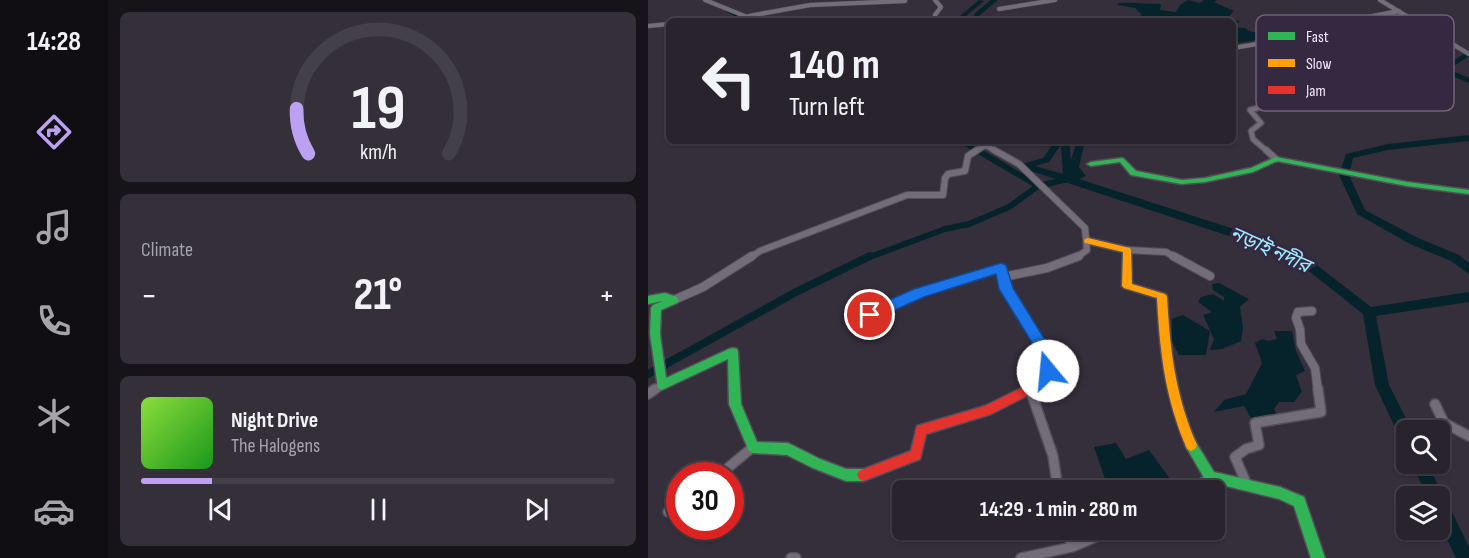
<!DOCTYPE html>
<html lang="en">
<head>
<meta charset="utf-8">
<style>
	body { margin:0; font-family:"Sofia Sans Condensed","Noto Sans Bengali",sans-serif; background:#342f39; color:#f1f3f6; height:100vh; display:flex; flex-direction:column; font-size:22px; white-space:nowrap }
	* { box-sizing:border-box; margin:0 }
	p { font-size:20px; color:#a5a4aa }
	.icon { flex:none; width:33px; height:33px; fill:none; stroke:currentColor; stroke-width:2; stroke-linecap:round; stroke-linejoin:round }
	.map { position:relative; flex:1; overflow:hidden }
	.side { display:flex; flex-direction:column; gap:12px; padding:12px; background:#161319; width:540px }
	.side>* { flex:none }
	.hud { position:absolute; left:18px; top:18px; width:570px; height:126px; border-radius:9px; box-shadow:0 2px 4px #0004,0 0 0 2px #444049; background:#28232d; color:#f1f3f6; overflow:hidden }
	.fabs { position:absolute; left:748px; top:420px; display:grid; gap:12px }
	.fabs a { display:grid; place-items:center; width:54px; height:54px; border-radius:9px; background:#28232d; box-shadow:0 2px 4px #0004,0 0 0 2px #444049; font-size:30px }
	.speed { position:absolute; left:18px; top:462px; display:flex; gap:12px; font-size:30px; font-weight:700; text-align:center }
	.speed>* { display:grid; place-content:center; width:78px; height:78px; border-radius:50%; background:#28232d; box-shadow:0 2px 4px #0004,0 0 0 2px #444049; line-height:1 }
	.speed .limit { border:9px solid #d22; background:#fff; color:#111 }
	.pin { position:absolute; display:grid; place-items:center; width:51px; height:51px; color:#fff; margin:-26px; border:3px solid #fff; border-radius:50%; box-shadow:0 2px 6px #0007 }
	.me { position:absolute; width:66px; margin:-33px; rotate:343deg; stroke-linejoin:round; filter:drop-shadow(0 0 4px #0008) }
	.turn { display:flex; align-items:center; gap:21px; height:126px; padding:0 24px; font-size:27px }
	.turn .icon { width:78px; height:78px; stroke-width:2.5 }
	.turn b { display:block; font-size:42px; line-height:51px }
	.big { font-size:45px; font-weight:700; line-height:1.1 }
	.side .card { flex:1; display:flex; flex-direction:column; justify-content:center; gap:9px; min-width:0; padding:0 21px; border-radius:9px; background:#342f39 }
	.side .dial { align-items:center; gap:0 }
	.dial svg { height:156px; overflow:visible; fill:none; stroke:#444049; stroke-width:7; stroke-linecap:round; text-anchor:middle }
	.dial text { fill:#f1f3f6; stroke:none }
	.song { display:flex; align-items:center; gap:18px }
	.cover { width:72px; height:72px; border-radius:9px; background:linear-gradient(135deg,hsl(90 70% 55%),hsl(120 70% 35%)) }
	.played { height:6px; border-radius:3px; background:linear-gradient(90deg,#bca0f2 15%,#444049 15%) }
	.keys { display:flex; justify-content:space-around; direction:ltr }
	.heat { display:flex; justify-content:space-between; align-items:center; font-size:33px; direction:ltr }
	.trip { position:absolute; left:244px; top:480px; width:333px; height:60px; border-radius:9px; background:#28232d; box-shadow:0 2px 4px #0004,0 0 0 2px #444049; font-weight:700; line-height:60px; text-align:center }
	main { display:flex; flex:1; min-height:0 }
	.tabs { display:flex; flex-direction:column; width:108px; justify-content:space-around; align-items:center; background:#100e12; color:#a5a4aa }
	.tabs .icon { width:42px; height:42px }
	.tabs .on { color:#bca0f2 }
	.tabs b { font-size:27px; color:#f1f3f6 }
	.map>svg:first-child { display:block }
	.water { fill:#06232c }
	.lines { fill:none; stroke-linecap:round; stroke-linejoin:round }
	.canal-far3 { stroke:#06232c; stroke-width:4 }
	.canal-far2 { stroke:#06232c; stroke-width:4.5 }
	.canal-far1 { stroke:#06232c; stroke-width:6 }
	.canal { stroke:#06232c; stroke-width:8 }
	.river { fill:#06232c; fill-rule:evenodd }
	.street-far4-casing { stroke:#544e5a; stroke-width:5 }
	.street-far3-casing { stroke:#544e5a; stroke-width:7 }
	.street-far2-casing { stroke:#544e5a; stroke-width:8 }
	.street-far1-casing { stroke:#544e5a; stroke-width:10 }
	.street-casing { stroke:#544e5a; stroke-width:12 }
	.fast-casing { stroke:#544e5a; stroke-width:3 }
	.slow-casing { stroke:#544e5a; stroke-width:3 }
	.jam-casing { stroke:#544e5a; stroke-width:3 }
	.street-far4 { stroke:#726d78; stroke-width:4 }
	.street-far3 { stroke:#726d78; stroke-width:4.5 }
	.street-far2 { stroke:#726d78; stroke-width:6 }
	.street-far1 { stroke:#726d78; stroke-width:8 }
	.street { stroke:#726d78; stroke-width:9 }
	.fast { fill:#30b455; fill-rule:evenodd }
	.slow { fill:#ff9f0a; fill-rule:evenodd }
	.jam { fill:#e5322d; fill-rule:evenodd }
	.route { fill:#1a73e8; stroke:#114b97; stroke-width:1.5 }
	.labels { text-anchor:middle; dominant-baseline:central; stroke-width:6; stroke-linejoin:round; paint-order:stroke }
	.water-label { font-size:20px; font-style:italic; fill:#9ee9fe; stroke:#352942 }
	.key { fill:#352942; stroke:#6d6379; stroke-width:1.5 }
	.key-label { font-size:16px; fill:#f1e9fa }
</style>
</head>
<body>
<main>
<nav class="tabs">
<b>14:28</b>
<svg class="icon on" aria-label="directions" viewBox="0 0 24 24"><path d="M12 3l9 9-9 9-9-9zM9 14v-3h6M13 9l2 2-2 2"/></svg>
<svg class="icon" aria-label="music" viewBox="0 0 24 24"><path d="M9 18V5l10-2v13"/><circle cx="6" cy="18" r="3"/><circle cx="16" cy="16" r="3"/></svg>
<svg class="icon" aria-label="phone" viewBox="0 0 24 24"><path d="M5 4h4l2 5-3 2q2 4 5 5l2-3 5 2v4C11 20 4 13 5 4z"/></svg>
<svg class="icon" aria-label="climate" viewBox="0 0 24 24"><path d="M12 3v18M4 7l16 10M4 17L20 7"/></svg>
<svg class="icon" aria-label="car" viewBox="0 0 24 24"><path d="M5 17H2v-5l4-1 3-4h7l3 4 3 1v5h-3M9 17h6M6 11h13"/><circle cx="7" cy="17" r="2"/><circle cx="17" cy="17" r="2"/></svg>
</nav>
<section class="side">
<div class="card dial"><svg viewBox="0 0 100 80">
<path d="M14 69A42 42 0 1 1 86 69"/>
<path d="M14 69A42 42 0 0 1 8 46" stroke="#bca0f2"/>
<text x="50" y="56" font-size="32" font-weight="700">19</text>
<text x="50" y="72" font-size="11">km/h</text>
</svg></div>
<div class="card"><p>Climate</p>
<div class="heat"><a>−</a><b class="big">21°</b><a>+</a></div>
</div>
<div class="card">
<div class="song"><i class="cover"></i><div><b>Night Drive</b><p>The Halogens</p></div></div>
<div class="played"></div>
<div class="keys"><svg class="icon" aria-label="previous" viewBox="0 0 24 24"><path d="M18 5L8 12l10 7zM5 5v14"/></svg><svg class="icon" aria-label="pause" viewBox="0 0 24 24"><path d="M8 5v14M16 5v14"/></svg><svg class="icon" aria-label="next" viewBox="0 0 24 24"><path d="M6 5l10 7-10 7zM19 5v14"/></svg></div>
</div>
</section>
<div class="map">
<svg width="821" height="558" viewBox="0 0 821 558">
	<rect width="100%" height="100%" fill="#352f3c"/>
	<!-- water -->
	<path class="water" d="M 540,0 L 552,3 L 556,0 L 569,0 L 566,2 L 586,11 L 580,17 L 593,22 L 585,24 L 585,21 L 488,21 L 487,19 L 495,18 L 489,17 L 494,15 L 487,8 L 469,5 L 471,3 C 486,2 499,4 513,4 L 512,10 L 528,12 L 532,5 Z
		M 585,27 L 597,28 C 604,34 616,33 625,37 L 585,44 Z
		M 571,283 L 601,299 L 592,307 L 595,328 L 593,341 L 574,349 L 562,350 L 566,339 L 555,315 L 564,312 L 550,302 L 553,297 L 565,294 L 576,301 L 576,297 L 565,290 L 564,284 Z
		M 535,315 L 562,331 L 558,355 L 531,355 L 524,342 L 524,319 Z
		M 626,331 L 644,331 L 648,351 L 657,371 L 648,375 L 654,392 L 646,402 L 631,402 L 626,409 L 629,415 L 603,418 L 596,406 L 566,412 L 576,400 L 598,394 L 614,363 L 607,343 L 614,339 L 620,341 L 629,339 Z
		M 468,443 L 478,459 L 501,450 L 530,490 L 461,490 L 446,447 Z"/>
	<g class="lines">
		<!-- canal-far3 -->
		<path class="canal-far3" d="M 79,10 L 101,21"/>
		<!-- canal-far2 -->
		<path class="canal-far2" d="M 313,141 L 331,152"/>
		<!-- canal-far1 -->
		<path class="canal-far1" d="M 329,150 L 390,186
			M 219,258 L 297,229 L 321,224 L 361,207 L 390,186 L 420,179"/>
		<!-- canal -->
		<path class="canal" d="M 0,374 L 148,292 L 222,256"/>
		<!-- river -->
		<path class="river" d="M 331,0 L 336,1 L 317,17 L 318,21 L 312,21 L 312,16 Z
			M 343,0 L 350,0 L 332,15 L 330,19 L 332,21 L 324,21 L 327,13 Z
			M 821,51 L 821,56 L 803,68 L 805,71 L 821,78 L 821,83 L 799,74 L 795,67 Z
			M 821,135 L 821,141 L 740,150 L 705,158 L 701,175 L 717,210 L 770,238 L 811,255 L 821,263 L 821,274 L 803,261 L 762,244 L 709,214 L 691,175 L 698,154 L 740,144 Z
			M 407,141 L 421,141 L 423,160 L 429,141 L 437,141 L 431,167 L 438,176 L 431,179 L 589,230 L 665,262 L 723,307 L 821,292 L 821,302 L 728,316 L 741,385 L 764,430 L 759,430 L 759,444 L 754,442 L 727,385 L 715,314 L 657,268 L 581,236 L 374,168 L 374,164 L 395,158 ZM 413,145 L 415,174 L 387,166 L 401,162 Z
			M 764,464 L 780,464 L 795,496 L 794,498 L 798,500 L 821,547 L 821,558 L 808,558 L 792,525 L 792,496 L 779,496 Z"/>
		<defs>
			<path id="street-far4" d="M 57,0 L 109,21
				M 287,0 L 293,7 L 287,15 L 288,21
				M 732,0 L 821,54
				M 351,9 L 407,0
				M 101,16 L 162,5 L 257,1
				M 643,17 L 674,28
				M 0,26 L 21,24
				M 613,42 L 650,68
				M 585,48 L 651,37 L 699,21 L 751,11
				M 631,68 L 646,64"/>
			<path id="street-far3" d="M 625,69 L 637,66
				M 330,141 L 349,152
				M 327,152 L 344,141
				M 620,152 L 605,139 L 603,131 L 613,123 L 602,110 L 659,95 L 672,89 L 665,83 L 667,79 L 648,66"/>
			<path id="street-far2" d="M 346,150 L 371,164 L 437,228 L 439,250 L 428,258
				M 618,150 L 628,159
				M 479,250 L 518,252 L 528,258
				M 102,258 L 112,251 L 259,195 L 295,195 L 297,178 L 300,174 L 317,171 L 320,156 L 329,150"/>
			<path id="street-far1" d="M 525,256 L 562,276
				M 355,277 L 399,268 L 431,256
				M 26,300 L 55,287 L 104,256
				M 664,311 L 650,312 L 648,318 L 652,329 L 653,344 L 667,368 L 670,391
				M 222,315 L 271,293 L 353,268 L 359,291 L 389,339 L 401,371 L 383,391
				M 5,391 L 14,385"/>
			<path id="street" d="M 382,389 L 405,456 L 410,490
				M 0,394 L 7,389
				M 787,404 L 796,423 L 821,436
				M 70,476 L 105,447
				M 599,485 L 587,457 L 598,449 L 611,445 L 607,423 L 673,412 L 670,389
				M 546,490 L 562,477
				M 20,512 L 32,507
				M 419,530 L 424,547
				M 143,558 L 148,558
				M 373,558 L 424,547 L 464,530"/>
			<path id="fast" d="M 628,157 L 759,182 L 821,190 L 821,194 L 759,186 L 629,161 L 605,172 L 557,182 L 534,184 L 483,175 L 472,162 L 443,166 L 439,164 L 443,162 L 474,158 L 476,159 L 488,171 L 534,180 L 557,178 L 603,168 Z
				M 17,293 L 29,297 L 31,300 L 29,303 L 13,310 L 12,334 L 18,378 L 81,349 L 85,348 L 89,349 L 90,352 L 93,404 L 109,442 L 140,443 L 172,459 L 198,469 L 215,469 L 219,471 L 221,475 L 219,479 L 215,481 L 198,481 L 165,468 L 139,455 L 105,453 L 101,451 L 81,404 L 80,359 L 18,388 L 14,390 L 10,388 L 2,334 L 3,308 L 5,305 L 15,301 L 0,304 L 0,296 Z
				M 543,439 L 547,441 L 566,472 L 632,487 L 656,497 L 677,558 L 663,558 L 646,506 L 631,499 L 558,481 L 537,445 L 539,441 Z"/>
			<path id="slow" d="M 440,238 L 482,248 L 483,250 L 484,284 L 517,294 L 519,296 C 522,350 527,395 549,445 L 547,449 L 543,451 L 539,449 C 517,398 512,353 509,298 L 476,288 L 474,286 L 475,252 L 437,243 L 436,241 L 437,239 Z"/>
			<path id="jam" d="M 382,384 L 386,386 L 387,389 L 386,392 L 343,414 L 278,434 L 272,459 L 215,481 L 211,479 L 209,475 L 211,471 L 263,451 L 269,426 L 337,406 Z"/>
		</defs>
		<!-- street-far4 casing -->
		<use href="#street-far4" class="street-far4-casing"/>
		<!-- street-far3 casing -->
		<use href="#street-far3" class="street-far3-casing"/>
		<!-- street-far2 casing -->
		<use href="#street-far2" class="street-far2-casing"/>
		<!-- street-far1 casing -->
		<use href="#street-far1" class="street-far1-casing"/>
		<!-- street casing -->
		<use href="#street" class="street-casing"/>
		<!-- fast casing -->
		<use href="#fast" class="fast-casing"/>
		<!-- slow casing -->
		<use href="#slow" class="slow-casing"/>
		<!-- jam casing -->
		<use href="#jam" class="jam-casing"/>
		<!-- street-far4 -->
		<use href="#street-far4" class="street-far4"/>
		<!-- street-far3 -->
		<use href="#street-far3" class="street-far3"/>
		<!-- street-far2 -->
		<use href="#street-far2" class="street-far2"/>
		<!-- street-far1 -->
		<use href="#street-far1" class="street-far1"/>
		<!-- street -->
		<use href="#street" class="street"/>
		<!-- fast -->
		<use href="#fast" class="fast"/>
		<!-- slow -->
		<use href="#slow" class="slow"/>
		<!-- jam -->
		<use href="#jam" class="jam"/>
	</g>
	<!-- route -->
	<path class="route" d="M 353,263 L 358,265 L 365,288 L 399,343 L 408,371 L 406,376 L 400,378 L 395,376 L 385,344 L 351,289 L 348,274 L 276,297 L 222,321 L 217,319 L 215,315 L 217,311 L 266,289 Z"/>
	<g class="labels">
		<!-- water labels -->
		<g class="water-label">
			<text transform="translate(622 250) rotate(24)">নড়াই নদীর</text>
		</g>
	</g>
	<!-- legend -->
	<rect x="608" y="15" width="198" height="96" rx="9" class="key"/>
	<rect x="620" y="32" width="27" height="8" fill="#30b455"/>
	<rect x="620" y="59" width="27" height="8" fill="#ff9f0a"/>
	<rect x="620" y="86" width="27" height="8" fill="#e5322d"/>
	<g class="key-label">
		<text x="658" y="42">Fast</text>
		<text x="658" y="69">Slow</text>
		<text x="658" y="96">Jam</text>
	</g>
</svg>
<div class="fabs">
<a><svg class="icon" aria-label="search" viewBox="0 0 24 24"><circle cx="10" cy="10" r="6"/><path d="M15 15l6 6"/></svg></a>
<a><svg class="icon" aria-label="layers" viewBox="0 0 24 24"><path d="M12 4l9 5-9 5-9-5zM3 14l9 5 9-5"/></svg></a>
</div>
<div class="speed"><div class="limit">30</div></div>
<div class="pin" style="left:222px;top:315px;background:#d93025"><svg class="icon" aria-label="arrive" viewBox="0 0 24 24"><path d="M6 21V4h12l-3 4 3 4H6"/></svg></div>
<svg class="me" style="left:400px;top:371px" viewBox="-20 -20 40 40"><circle r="19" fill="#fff"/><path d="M0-13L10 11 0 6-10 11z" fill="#1a73e8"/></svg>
<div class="trip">14:29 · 1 min · 280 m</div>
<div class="hud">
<div class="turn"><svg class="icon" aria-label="left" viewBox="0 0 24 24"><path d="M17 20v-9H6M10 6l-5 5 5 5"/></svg><div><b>140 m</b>Turn left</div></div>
</div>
</div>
</main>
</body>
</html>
